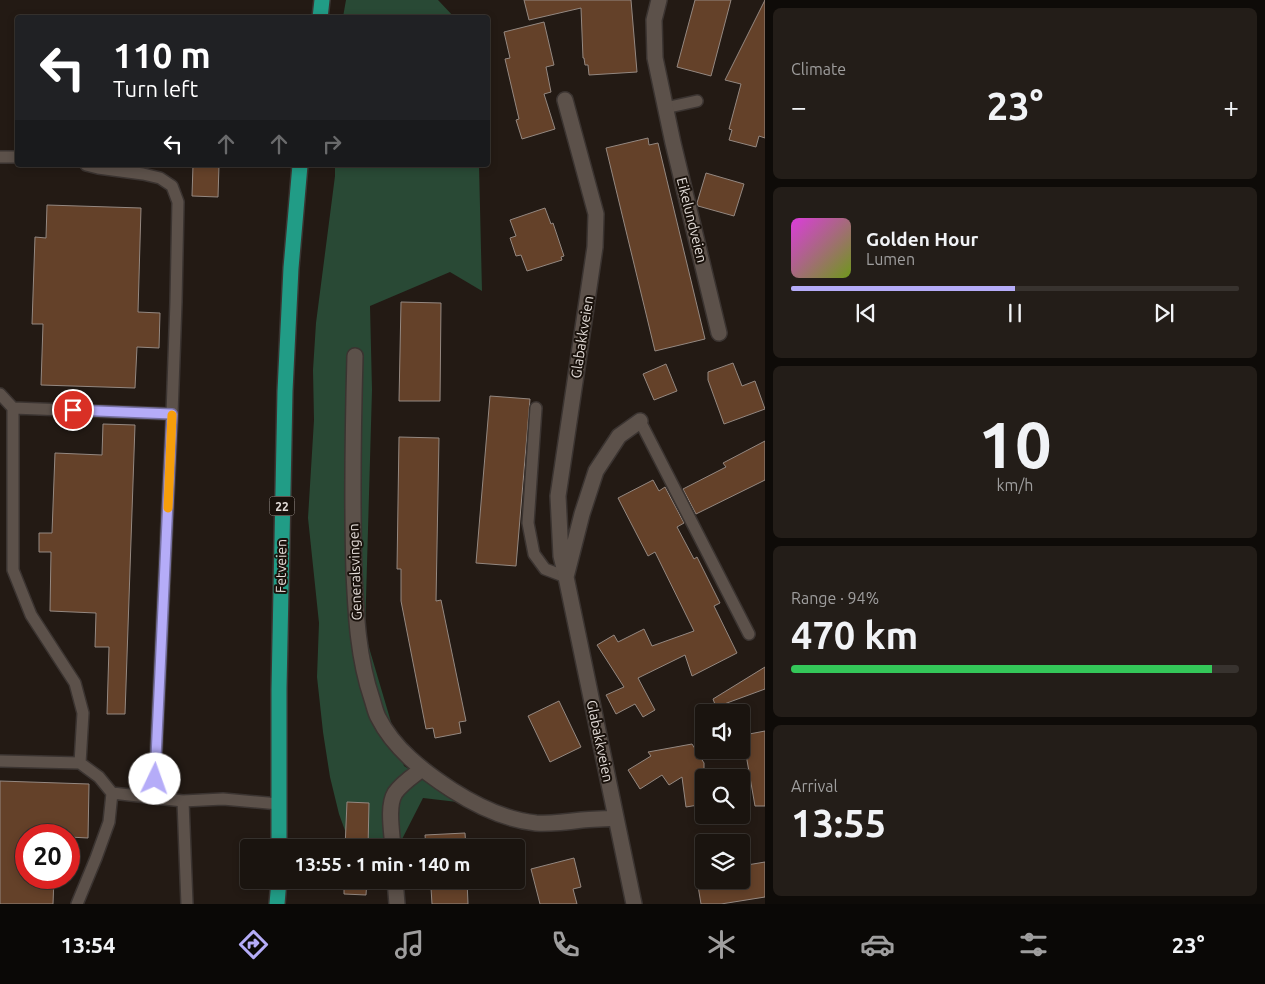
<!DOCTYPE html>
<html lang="en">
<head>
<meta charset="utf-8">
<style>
	body { margin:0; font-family:Ubuntu,sans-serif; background:#231d18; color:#f1f3f6; height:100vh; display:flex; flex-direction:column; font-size:19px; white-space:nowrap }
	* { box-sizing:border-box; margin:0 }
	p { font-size:16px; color:#9f9e9e }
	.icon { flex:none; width:28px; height:28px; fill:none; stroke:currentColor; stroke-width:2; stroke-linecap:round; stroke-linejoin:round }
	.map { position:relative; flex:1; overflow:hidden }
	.sheet { display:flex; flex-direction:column; gap:8px; padding:8px; background:#0e0b08; width:500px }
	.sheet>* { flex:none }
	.top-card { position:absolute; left:15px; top:15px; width:475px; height:152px; border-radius:5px; box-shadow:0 2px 8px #0003,0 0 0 1px #38332f; background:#202124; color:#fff; overflow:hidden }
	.controls { position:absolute; left:695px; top:704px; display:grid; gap:10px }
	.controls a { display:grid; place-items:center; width:55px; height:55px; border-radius:5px; background:#1a140f; box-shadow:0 2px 8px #0003,0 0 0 1px #38332f; font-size:25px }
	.speed { position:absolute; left:15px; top:824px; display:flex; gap:10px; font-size:25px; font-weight:700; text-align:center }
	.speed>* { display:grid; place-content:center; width:65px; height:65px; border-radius:50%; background:#1a140f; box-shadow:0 2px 8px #0003,0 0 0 1px #38332f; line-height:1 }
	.speed .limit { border:8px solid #d22; background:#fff; color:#111 }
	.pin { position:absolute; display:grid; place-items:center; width:42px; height:42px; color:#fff; margin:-21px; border:2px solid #fff; border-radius:50%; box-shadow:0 1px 5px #0007 }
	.me { position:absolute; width:55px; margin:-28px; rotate:3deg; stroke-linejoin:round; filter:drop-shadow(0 0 4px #0008) }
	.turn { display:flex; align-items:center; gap:18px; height:105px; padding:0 15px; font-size:22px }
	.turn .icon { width:65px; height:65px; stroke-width:2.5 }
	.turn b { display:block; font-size:35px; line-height:42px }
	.lanes { display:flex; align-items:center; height:48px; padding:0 15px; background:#0003; justify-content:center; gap:25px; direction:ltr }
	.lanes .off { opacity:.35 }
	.big { font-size:38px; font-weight:700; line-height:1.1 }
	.sheet .card { flex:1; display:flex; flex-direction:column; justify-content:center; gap:8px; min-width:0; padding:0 18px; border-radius:8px; background:#231d18 }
	.sheet .dial { align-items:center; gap:0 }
	.dial b { font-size:65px; line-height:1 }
	.song { display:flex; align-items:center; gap:15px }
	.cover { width:60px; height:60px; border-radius:8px; background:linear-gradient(135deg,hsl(300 70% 55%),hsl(80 70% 35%)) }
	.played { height:5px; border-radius:2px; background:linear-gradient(90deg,#b5acf8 50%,#38332f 50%) }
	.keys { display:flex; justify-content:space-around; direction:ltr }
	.heat { display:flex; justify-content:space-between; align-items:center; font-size:28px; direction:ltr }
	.charge { height:8px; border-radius:4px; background:linear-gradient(90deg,#34c759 94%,#38332f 0) }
	.trip { position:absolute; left:240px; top:839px; width:285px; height:50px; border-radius:5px; background:#1a140f; box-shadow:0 2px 8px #0003,0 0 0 1px #38332f; font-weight:700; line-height:50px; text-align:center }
	.tabs { display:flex; height:80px; justify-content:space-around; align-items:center; background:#0a0806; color:#9f9e9e }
	.tabs .icon { width:35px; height:35px }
	.tabs .on { color:#b5acf8 }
	.tabs b { font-size:22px; color:#f1f3f6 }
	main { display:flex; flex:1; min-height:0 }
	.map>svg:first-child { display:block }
	.green { fill:#294935 }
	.building { fill:#644129; stroke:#948881 }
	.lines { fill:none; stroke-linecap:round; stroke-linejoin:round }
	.service-casing { stroke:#3b3431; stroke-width:14 }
	.minor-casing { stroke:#3b3431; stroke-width:18 }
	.trunk-casing { stroke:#3b3431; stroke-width:18 }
	.service { stroke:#5c514a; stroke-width:11 }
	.minor { stroke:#5c514a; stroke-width:15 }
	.trunk { stroke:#219c86; stroke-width:15 }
	.route-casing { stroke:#7670a1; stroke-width:12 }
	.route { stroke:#b5acf8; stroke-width:9 }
	.slow { stroke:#f59e0b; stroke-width:9 }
	.labels { text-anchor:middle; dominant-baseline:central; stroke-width:4; stroke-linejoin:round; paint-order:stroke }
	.shield { fill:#19110b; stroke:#a69f9a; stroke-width:1 }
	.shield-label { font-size:12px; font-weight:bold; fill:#e3dcd8 }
	.street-label { font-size:14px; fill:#e3dcd8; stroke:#19110b }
</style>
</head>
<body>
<main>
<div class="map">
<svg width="765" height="904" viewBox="0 0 765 904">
	<rect width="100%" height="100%" fill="#231a14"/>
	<!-- green -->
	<path class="green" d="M 346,0 L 438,0 L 454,17 L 343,17 Z
		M 335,165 L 479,165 L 482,291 L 450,272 L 370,306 L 372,390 L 365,634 L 404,766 L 466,803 L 423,798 L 398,847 L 351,847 L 339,814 L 330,777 L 323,732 L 317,677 L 319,623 L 308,518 L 314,420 L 313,370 L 316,323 L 335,176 Z"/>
	<!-- building -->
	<path class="building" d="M 524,0 L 631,0 L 637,72 L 589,75 L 588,65 L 585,65 L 584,58 L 583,58 L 581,8 L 529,20 Z
		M 695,0 L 731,0 L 711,76 L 677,67 Z
		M 765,0 L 765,138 L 759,136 L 756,147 L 729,140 L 732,130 L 729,129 L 741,84 L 725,80 Z
		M 544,22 L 554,65 L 546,67 L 551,92 L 544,94 L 555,129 L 522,139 L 516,120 L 519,119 L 505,59 L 510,58 L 504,32 Z
		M 648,138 L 649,145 L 658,143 L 705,339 L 655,351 L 606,148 Z
		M 193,165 L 219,165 L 218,197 L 192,196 Z
		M 706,173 L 744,184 L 734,216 L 698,206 L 697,203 Z
		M 47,205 L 141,208 L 138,312 L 160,313 L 159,348 L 137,347 L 135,388 L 41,385 L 43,324 L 32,324 L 35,237 L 46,238 Z
		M 545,208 L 551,224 L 553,223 L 564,256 L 561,257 L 562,260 L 527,271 L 521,255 L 516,256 L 510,238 L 516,236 L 510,220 Z
		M 401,302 L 441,303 L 440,401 L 399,401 Z
		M 733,363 L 742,386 L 755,381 L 765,409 L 724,424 L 708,380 L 708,372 Z
		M 666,364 L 677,391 L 654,400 L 643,374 Z
		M 490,396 L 530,399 L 516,566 L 476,563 Z
		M 103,424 L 135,425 L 125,714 L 107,714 L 109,647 L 95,647 L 96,613 L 50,611 L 51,552 L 39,552 L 39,533 L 52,533 L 55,453 L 102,455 Z
		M 399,437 L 439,438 L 436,601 L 441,600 L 466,721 L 459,722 L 461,733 L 435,738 L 433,728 L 426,729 L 401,601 L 401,569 L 397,569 Z
		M 765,441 L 765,480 L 696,514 L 683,489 L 726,467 L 723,463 Z
		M 653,480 L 659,491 L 665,487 L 684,523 L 677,527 L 694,559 L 697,557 L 720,603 L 714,606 L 737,653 L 692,676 L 685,655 L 638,678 L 655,710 L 643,717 L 635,704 L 616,714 L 606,695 L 624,687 L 597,645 L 614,635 L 618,642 L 644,629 L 652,646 L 694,631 L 655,552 L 648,556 L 618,498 Z
		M 765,667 L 765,689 L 716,707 L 713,699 Z
		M 559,701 L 581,747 L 550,762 L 528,716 Z
		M 765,731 L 765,806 L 755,806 L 744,743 L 744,735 Z
		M 692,744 L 704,763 L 704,804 L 686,807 L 682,777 L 669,785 L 662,775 L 640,789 L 628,770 L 651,756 L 648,752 Z
		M 0,781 L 89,784 L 88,838 L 69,837 L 69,835 L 26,835 L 26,878 L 54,878 L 53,904 L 0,904 Z
		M 347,802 L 369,803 L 368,848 L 345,848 Z
		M 465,833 L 466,848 L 426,848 L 425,835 Z
		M 574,858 L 581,887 L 573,889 L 577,904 L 540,904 L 531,869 Z
		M 765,862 L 765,897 L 721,904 L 701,904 L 697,880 L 741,880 L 741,866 Z
		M 344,880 L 367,880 L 366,895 L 344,894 Z
		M 427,880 L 467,880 L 468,904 L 432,904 L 431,888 L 428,888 Z"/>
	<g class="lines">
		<defs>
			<path id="service" d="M 665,108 L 697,101
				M 0,157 L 18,157
				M 86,165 L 98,168 L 143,174 L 160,178 L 172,186 L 178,202 L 176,302 L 172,414 L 154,798
				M 0,394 L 13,408 L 172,414
				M 13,408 L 13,570 L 31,615 L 75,683 L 83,713 L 80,763
				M 536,408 L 528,523 L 534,554 L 545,569 L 566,577
				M 640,421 L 749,634
				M 0,761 L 80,763 L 99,777 L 112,793 L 183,801 L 187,904
				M 183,801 L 223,799 L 279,804
				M 77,904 L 96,858 L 109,822 L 112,793"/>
			<path id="minor" d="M 659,0 L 654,20 L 655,58 L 673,143 L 719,333
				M 565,100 L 596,214 L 595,247 L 558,496 L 561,556 L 566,576
				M 355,356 C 353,428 352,500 354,572 C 356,615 358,658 372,699 C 374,705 375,711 378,717 C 394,749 423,771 452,790 C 477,806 507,820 536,823 C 552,824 567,822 582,820 C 593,819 604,819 616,818
				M 393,848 C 392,832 387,806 395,793 C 402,783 413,776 422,769
				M 395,880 L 397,904
				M 634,904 L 566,577 L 582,514 L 596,471 L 619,436 L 640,421"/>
			<path id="trunk" d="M 320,18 L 322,0
				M 279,848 L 279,689 L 285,391 L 291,268 L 300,165
				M 277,904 L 279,880"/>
		</defs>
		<!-- service casing -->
		<use href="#service" class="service-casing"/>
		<!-- minor casing -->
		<use href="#minor" class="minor-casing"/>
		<!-- trunk casing -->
		<use href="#trunk" class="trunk-casing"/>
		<!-- service -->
		<use href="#service" class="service"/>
		<!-- minor -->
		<use href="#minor" class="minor"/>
		<!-- trunk -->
		<use href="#trunk" class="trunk"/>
	</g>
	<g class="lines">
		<defs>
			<path id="route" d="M 73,410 L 172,414 L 155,779"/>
		</defs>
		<!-- route casing -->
		<use href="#route" class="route-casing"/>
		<!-- route -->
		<use href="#route" class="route"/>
		<!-- slow -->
		<path class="slow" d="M 168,508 L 172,415"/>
	</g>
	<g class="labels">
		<!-- shield labels -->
		<rect class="shield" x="269.5" y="496.5" width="25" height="19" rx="4"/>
		<g class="shield-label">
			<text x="282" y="506">22</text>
		</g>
		<!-- street labels -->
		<g class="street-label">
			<text transform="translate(692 220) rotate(76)">Eikelundveien</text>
			<text transform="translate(582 337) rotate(-81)">Glabakkveien</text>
			<text transform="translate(281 566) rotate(-89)">Fetveien</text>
			<text transform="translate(355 572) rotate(-92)">Generalsvingen</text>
			<text transform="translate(600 741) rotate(78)">Glabakkveien</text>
		</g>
	</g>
</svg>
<div class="controls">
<a><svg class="icon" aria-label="sound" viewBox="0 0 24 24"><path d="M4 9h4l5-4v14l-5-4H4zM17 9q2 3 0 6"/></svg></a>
<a><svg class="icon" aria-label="search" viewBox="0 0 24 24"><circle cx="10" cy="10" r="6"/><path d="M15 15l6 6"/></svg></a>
<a><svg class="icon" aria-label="layers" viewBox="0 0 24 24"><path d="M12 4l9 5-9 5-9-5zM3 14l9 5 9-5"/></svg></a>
</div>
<div class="speed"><div class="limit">20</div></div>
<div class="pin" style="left:73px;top:410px;background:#d93025"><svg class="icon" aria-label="arrive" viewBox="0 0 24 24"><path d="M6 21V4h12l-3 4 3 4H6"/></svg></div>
<svg class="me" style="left:155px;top:779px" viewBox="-20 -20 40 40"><circle r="19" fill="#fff"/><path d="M0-13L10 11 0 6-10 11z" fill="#b5acf8"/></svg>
<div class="trip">13:55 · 1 min · 140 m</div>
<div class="top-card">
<div class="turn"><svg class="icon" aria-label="left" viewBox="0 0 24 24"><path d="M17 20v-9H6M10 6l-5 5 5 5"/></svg><div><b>110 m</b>Turn left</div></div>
<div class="lanes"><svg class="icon" aria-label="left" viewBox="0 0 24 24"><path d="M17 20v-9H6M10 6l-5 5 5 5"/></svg><svg class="icon off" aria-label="ahead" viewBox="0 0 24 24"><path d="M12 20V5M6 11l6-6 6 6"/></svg><svg class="icon off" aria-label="ahead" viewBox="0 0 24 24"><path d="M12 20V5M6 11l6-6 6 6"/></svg><svg class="icon off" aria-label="right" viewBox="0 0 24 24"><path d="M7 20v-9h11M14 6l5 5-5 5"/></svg></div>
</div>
</div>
<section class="sheet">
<div class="card"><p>Climate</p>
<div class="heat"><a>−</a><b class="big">23°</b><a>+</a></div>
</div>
<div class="card">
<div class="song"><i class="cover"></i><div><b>Golden Hour</b><p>Lumen</p></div></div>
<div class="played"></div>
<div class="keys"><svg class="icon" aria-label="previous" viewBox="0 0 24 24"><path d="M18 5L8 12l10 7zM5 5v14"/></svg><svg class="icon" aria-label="pause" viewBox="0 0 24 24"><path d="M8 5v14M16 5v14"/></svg><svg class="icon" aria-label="next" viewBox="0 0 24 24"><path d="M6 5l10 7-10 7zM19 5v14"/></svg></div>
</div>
<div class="card dial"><b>10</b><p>km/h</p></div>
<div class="card"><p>Range · 94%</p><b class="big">470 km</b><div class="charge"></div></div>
<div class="card"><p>Arrival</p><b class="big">13:55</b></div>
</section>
</main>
<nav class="tabs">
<b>13:54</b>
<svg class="icon on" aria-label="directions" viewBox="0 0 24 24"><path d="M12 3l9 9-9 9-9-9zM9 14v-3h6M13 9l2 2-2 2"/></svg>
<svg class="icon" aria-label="music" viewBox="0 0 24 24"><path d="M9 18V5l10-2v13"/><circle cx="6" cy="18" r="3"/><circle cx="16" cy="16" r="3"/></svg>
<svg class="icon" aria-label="phone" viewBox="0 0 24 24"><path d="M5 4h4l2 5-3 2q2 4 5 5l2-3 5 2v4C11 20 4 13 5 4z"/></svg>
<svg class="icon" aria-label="climate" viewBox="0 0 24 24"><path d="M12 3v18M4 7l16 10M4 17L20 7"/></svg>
<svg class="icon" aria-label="car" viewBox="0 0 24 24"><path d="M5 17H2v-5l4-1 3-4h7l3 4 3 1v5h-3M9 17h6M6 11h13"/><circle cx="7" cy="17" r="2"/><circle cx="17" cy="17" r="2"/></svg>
<svg class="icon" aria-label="filters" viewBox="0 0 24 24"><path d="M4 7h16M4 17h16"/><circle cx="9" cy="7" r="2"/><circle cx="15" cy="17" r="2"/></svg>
<b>23°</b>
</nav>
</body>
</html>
